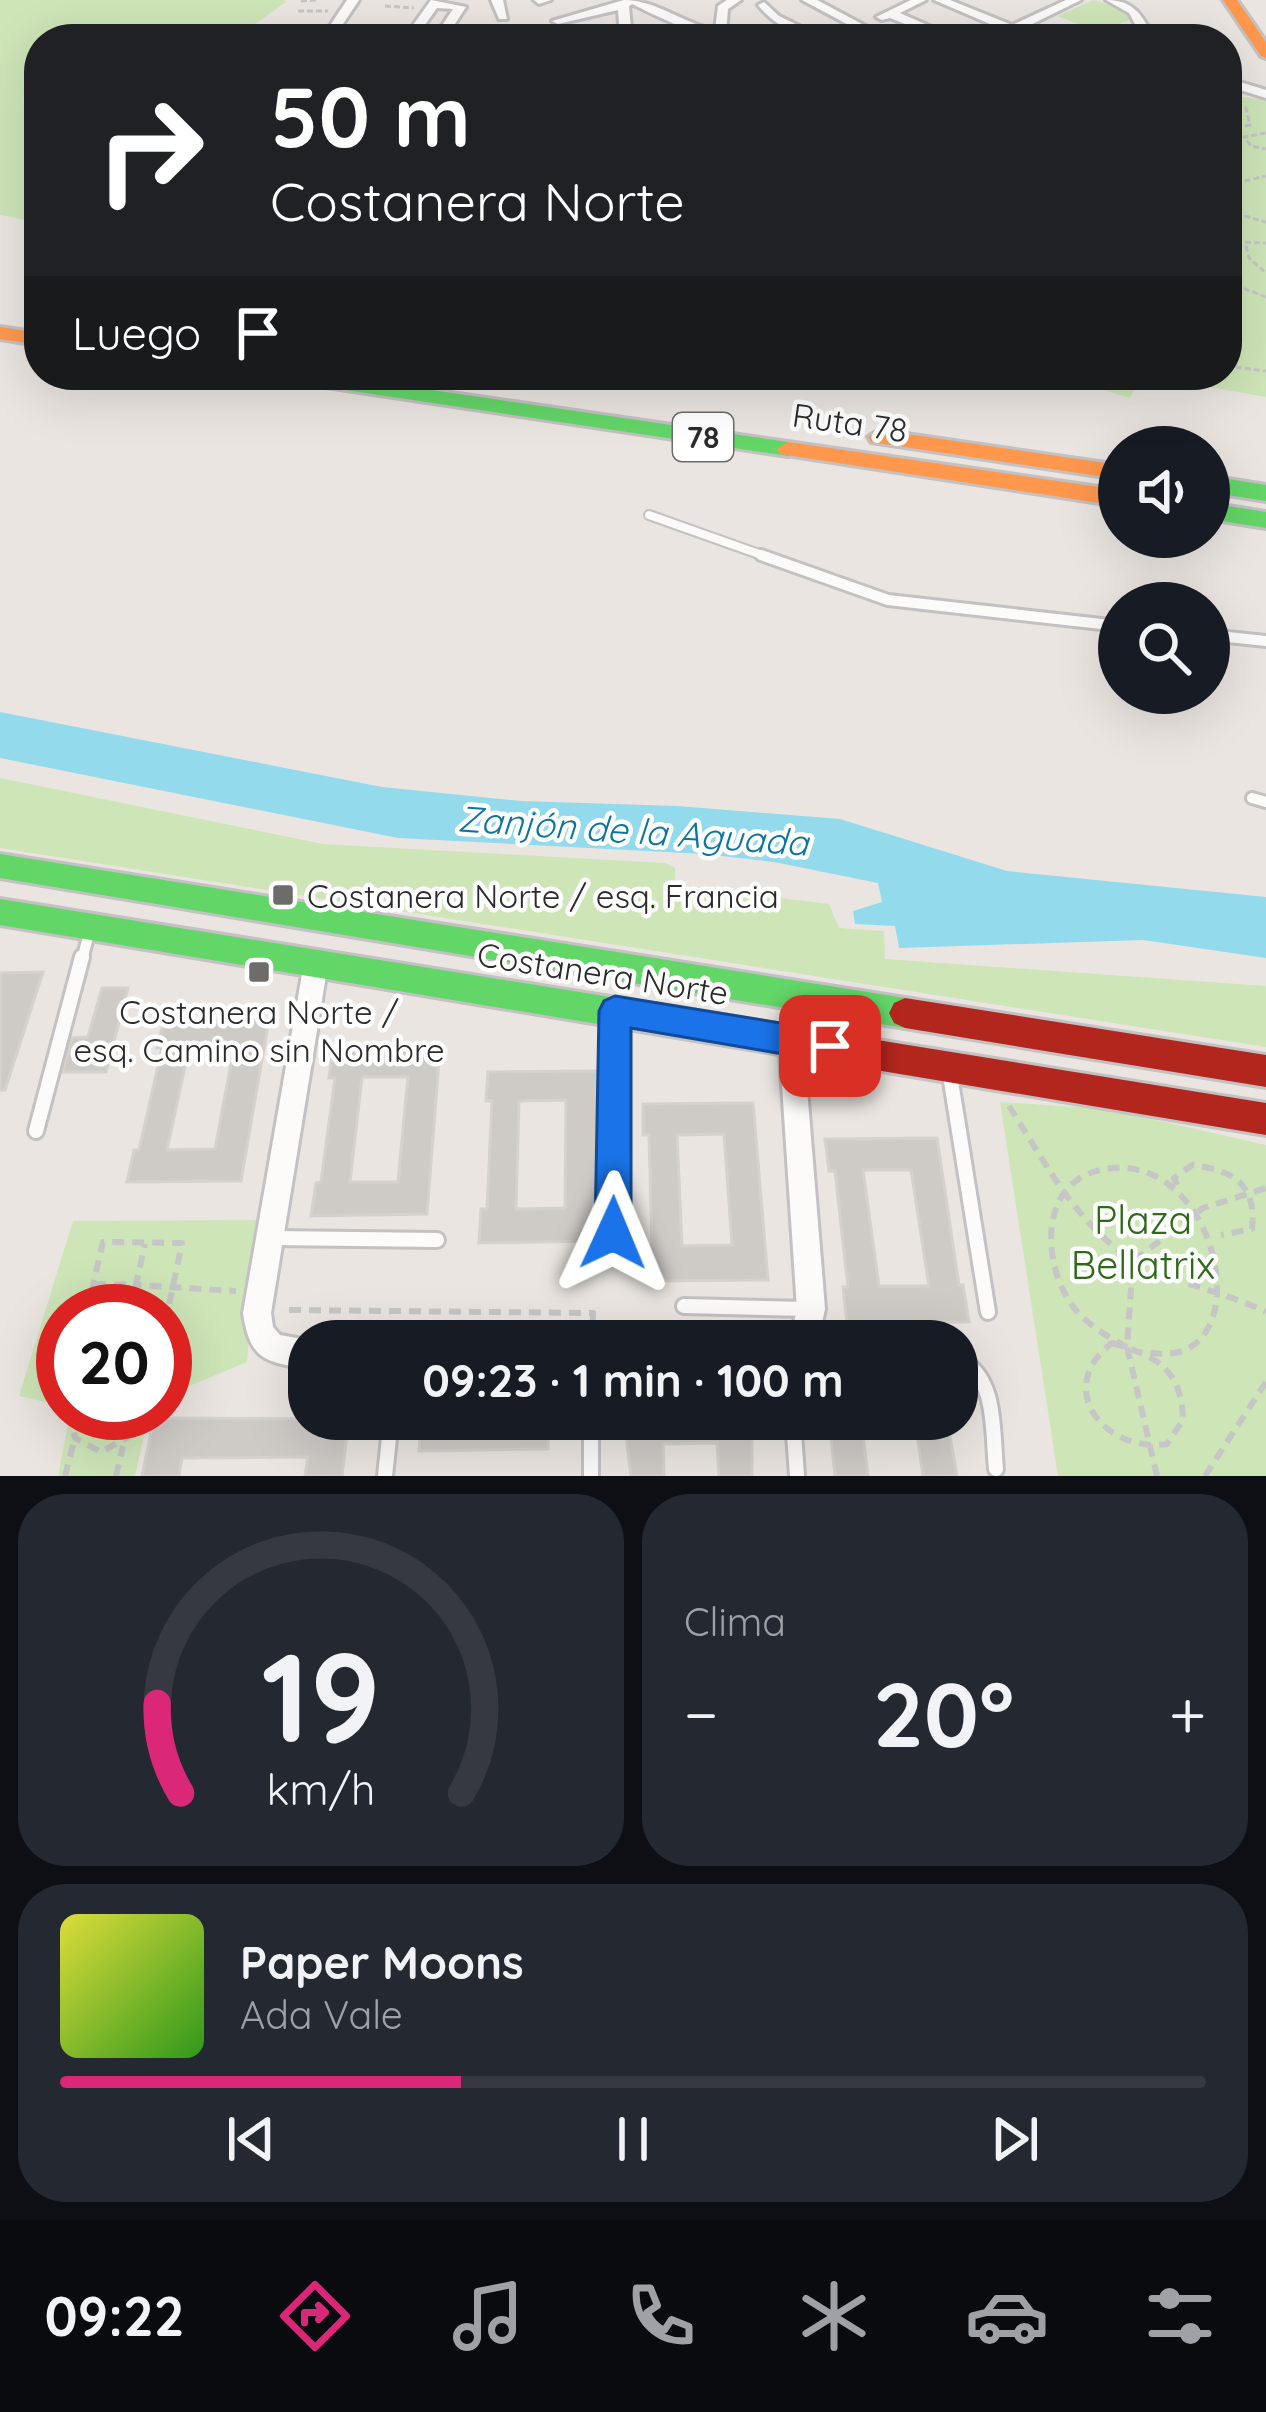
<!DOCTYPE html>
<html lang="es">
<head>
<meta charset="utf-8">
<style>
	body { margin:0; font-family:Quicksand,sans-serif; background:#242831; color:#f1f3f6; height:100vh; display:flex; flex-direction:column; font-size:45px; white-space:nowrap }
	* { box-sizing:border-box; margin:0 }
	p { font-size:39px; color:#9ea1a6 }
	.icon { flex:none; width:66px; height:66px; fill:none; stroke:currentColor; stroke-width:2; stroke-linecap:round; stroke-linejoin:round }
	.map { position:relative; height:1476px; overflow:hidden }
	.panel { display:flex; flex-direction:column; gap:18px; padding:18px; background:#0d0f14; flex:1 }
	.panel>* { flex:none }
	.guide { position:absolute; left:24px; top:24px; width:1218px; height:366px; border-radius:48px; box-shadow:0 12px 48px #0002; background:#202124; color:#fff; overflow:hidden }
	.fabs { position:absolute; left:1098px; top:426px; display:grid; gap:24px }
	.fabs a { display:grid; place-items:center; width:132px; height:132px; border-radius:50%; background:#171b24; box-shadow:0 12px 48px #0002; font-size:60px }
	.speed { position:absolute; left:36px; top:1284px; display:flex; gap:24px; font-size:60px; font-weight:700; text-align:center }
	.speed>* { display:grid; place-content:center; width:156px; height:156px; border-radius:50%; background:#171b24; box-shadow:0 12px 48px #0002; line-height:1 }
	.speed .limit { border:18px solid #d22; background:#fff; color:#111 }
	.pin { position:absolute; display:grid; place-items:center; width:102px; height:102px; color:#fff; margin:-51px; border-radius:24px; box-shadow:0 6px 18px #0006 }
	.me { position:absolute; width:132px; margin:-66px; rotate:1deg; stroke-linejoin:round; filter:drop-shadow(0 0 9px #0008) }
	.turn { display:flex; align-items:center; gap:42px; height:252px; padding:0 48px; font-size:54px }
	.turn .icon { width:156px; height:156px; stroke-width:2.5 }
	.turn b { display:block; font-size:84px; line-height:102px }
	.then { display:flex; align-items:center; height:114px; padding:0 48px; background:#0003; gap:24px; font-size:45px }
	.big { font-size:90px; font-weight:700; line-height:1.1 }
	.panel .card { flex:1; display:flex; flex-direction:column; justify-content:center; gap:18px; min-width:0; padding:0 42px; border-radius:48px; background:#242831 }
	.panel .dial { align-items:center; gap:0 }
	.dial svg { height:312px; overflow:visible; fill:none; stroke:#363941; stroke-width:7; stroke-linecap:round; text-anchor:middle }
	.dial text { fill:#f1f3f6; stroke:none }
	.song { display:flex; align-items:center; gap:36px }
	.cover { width:144px; height:144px; border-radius:18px; background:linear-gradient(135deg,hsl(60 70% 55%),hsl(110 70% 35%)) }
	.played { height:12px; border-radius:6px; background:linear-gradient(90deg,#db2777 35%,#363941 35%) }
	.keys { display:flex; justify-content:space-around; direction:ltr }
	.heat { display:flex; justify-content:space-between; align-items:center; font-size:66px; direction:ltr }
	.panel .tiles { flex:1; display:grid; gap:18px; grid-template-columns:1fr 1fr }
	.card:last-child { grid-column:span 2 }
	.trip { position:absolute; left:288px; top:1320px; width:690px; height:120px; border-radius:48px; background:#171b24; box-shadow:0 12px 48px #0002; font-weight:700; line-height:120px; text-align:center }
	.tab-bar { display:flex; height:192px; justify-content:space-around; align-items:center; background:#090b0e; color:#9ea1a6 }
	.tab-bar .icon { width:84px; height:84px }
	.tab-bar .current { color:#db2777 }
	.tab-bar b { font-size:54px; color:#f1f3f6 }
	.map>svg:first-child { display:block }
	.green { fill:#cee5b8 }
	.water { fill:#93daec }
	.building { fill:#cecbc7; stroke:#d5d1cc; stroke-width:3; fill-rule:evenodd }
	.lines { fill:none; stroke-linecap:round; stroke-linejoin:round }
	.lane-far2-casing { stroke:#c3c1c2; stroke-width:12 }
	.lane-far1-casing { stroke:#c3c1c2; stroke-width:16 }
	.lane-casing { stroke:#c3c1c2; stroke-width:20 }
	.street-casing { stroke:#c3c1c2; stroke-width:6 }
	.fast-casing { stroke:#c3c1c2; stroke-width:6 }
	.slow-casing { stroke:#c3c1c2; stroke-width:6 }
	.jam-casing { stroke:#c3c1c2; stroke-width:6 }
	.path-far1 { stroke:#c6c6c6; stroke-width:3; stroke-dasharray:6 3; stroke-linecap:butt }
	.path { stroke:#c6c6c6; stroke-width:6; stroke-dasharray:12 8; stroke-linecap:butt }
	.lane-far2 { stroke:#fcfbfa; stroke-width:8 }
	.lane-far1 { stroke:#fcfbfa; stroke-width:10 }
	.lane { stroke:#fcfbfa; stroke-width:14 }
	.street { fill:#fcfbfa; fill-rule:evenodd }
	.fast { fill:#63d668; fill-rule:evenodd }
	.slow { fill:#ff974d; fill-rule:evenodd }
	.jam { fill:#b3261e; fill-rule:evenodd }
	.route { fill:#1a73e8; stroke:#114b97; stroke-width:3 }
	.poi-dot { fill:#6e6c6a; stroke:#fff; stroke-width:4.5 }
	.labels { text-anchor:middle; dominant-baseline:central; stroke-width:9; stroke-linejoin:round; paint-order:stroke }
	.shield { fill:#fff; stroke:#6b6b6b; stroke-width:3 }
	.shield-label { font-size:30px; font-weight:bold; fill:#2b2b2b }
	.street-label { font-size:33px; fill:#2b2b2b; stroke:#fff }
	.poi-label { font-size:33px; fill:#2b2b2b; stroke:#fff; text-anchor:start }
	.water-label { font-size:36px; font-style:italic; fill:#0b759f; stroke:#fff }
	.near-park-label { font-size:39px; fill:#2f6a19; stroke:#fff }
</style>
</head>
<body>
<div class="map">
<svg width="1266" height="1476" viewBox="0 0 1266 1476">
	<rect width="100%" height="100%" fill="#eae5e0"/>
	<!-- green -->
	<path class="green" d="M 0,0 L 283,0 L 287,1 L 235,39 L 39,39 L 39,208 L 31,221 L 0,215 Z
		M 1094,0 L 1126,11 L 1129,20 L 1100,32 L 1057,16 Z
		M 1227,95 L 1266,100 L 1266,397 L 1141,375 L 1130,398 L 1077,382 L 1079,375 L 1227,375 Z
		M 0,778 L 323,844 L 665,863 L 675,868 L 675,885 L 829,904 L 839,928 L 884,931 L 885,959 L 1266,986 L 1266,1047 L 0,848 Z
		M 1000,1102 L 1107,1109 L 1266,1145 L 1266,1476 L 1058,1476 Z
		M 258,1220 L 247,1362 L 165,1396 L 165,1311 L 63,1311 L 63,1406 L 19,1396 L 73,1221 Z
		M 70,1413 L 149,1413 L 135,1476 L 58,1476 Z"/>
	<!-- water -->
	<path class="water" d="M 0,712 L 382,787 L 521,801 L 677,806 L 840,819 L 1007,871 L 1266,897 L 1266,958 L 1143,940 L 899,948 L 895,926 L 855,924 L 853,911 L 882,902 L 878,883 L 774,862 L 704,854 L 398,838 L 0,758 Z"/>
	<!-- building -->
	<path class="building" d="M 43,972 L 5,1090 L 0,1090 L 0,973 Z
		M 102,988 L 128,988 L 106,1072 L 63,1072 L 72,1038 L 88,1037 Z
		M 269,1019 L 241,1181 L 127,1182 L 134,1150 L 139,1150 L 162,1048 L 157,1048 L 164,1021 ZM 234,1047 L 215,1149 L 167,1150 L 189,1048 Z
		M 440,1048 L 427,1214 L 311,1216 L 316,1183 L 321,1182 L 335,1078 L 329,1078 L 333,1049 ZM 362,1077 L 408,1077 L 398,1182 L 350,1182 Z
		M 597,1071 L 597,1241 L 479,1243 L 481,1209 L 487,1209 L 492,1101 L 486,1101 L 488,1072 ZM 566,1100 L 565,1208 L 516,1209 L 519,1101 Z
		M 753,1103 L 768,1280 L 648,1281 L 647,1246 L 652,1246 L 649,1135 L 643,1135 L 643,1104 ZM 724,1134 L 732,1245 L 682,1246 L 677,1135 Z
		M 937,1138 L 959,1285 L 963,1285 L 969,1322 L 847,1323 L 843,1287 L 848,1287 L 835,1171 L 829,1171 L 825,1139 ZM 863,1170 L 911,1170 L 929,1286 L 879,1286 Z
		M 154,1418 L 349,1419 L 342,1476 L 305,1476 L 308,1457 L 182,1458 L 179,1476 L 142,1476 Z
		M 421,1419 L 549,1419 L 548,1449 L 419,1451 Z
		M 624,1419 L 752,1419 L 752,1476 L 719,1476 L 717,1443 L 663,1444 L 664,1476 L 631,1476 Z
		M 829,1419 L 861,1419 L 868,1476 L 835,1476 Z
		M 915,1419 L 947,1419 L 957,1476 L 923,1476 Z"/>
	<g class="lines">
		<defs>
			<path id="lane-far2" d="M 649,515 L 770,558"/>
			<path id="lane-far1" d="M 761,555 L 888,600 L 1119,626
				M 1209,635 L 1266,641
				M 1252,798 L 1266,802
				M 82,960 L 90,929"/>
			<path id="lane" d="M 949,1069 L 988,1312
				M 36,1131 L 82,957
				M 613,1233 L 615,1014
				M 272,1238 L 437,1240
				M 684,1306 L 806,1309
				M 957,1359 C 998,1375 992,1432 996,1469
				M 591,1419 L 591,1476
				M 793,1419 L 797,1476
				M 385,1476 L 391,1419"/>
			<path id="street" d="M 347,0 L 359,0 L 333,39 L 321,39 Z
				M 431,0 L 466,7 L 445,39 L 433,39 L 453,9 L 437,8 L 415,39 L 403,39 Z
				M 491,0 L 503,0 L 507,19 L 499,19 Z
				M 534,0 L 551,0 L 539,4 Z
				M 624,0 C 656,0 683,23 715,30 L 718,6 L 727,0 L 741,0 L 728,9 L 726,33 L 742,39 C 701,39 669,22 632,4 L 629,6 L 632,39 L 620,39 L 618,10 L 558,24 L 552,21 Z
				M 802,0 L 817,0 L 890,39 L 875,39 Z
				M 911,0 L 926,0 L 900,13 L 959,39 L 943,39 L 890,18 L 882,20 L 876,17 Z
				M 934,0 L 950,0 L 1012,25 L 1066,0 L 1081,0 L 1022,29 L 1041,39 L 1025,39 Z
				M 1106,0 C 1135,0 1142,16 1155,39 L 1143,39 L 1129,13 Z
				M 764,2 L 779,16 L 826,39 C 800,39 774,25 758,5 Z
				M 277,31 L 320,39 L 273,37 L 273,33 Z
				M 499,33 L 535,39 L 495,39 Z
				M 1227,78 L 1266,90 L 1266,98 L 1227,86 Z
				M 316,952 L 324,955 L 328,963 L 271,1313 L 273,1327 L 280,1335 L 313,1341 L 309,1341 L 309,1369 C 266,1362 250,1361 243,1313 L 304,963 L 308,955 Z
				M 791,1028 L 800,1032 L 803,1040 L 825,1309 L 818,1341 L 790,1341 L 797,1309 L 779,1040 L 782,1032 Z"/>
			<path id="fast" d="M 276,375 L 329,375 L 788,442 L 799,449 L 788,456 L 286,381 Z
				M 1209,476 L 1266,485 L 1266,501 L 1209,492 Z
				M 1209,503 L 1266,512 L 1266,528 L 1209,519 Z
				M 0,854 L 905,998 L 916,1003 L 921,1013 L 916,1023 L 905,1028 L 0,878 Z
				M 0,899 L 834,1033 L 845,1037 L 850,1048 L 845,1059 L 834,1063 L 0,925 Z"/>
			<path id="slow" d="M 1223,0 L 1237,0 L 1266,42 L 1266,58 L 1261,56 Z
				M 0,327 L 39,333 L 39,345 L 0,339 Z
				M 879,430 L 1119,465 L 1119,479 L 871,442 L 868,437 Z
				M 788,442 L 1119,490 L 1119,506 L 780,454 L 777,449 Z"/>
			<path id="jam" d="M 905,998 L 1266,1055 L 1266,1087 L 905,1028 L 894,1023 L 889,1013 L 894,1003 Z
				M 834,1033 L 1266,1103 L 1266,1135 L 834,1063 L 823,1059 L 818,1048 L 823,1037 Z"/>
		</defs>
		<!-- lane-far2 casing -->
		<use href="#lane-far2" class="lane-far2-casing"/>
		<!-- lane-far1 casing -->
		<use href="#lane-far1" class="lane-far1-casing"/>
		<!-- lane casing -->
		<use href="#lane" class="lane-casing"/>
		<!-- street casing -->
		<use href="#street" class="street-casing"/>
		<!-- fast casing -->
		<use href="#fast" class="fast-casing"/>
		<!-- slow casing -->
		<use href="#slow" class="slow-casing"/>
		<!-- jam casing -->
		<use href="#jam" class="jam-casing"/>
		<!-- path-far1 -->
		<path class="path-far1" d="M 301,1 L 317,0
			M 385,6 L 414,8
			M 298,11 L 328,11
			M 1227,104 L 1246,108 L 1250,125 L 1227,128
			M 1266,133 L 1244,137 L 1251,146 L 1266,149
			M 1227,185 L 1266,176
			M 1227,211 L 1266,222
			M 1227,242 L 1266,243
			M 1246,246 L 1249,258 L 1266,273
			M 1227,282 L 1266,297
			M 1227,366 L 1266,371
			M 1165,375 L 1192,375"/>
		<!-- path -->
		<path class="path" d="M 1009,1106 C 1043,1159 1080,1231 1137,1262 C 1177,1284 1225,1292 1266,1312
			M 1177,1185 L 1174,1178 L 1192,1165 C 1233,1170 1257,1184 1252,1229 L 1221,1235
			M 94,1284 L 136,1285 L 145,1244
			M 289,1310 L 593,1313 L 592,1341
			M 87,1311 L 103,1242 L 182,1243 L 165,1324
			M 131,1311 L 136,1285 L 236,1291
			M 1112,1343 C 1157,1356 1182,1370 1183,1420 L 1167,1444 C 1104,1453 1053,1388 1112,1343 Z
			M 1127,1347 C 1108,1337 1089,1326 1075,1309 C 1042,1268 1037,1184 1100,1170 C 1222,1142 1266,1377 1147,1352
			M 70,1413 L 75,1438 L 101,1452 L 134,1434 L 146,1413
			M 65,1476 L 74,1441
			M 116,1476 L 123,1446
			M 1157,1476 L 1127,1347 L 1133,1261 L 1203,1208 L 1266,1188
			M 1205,1476 L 1266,1382"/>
		<!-- lane-far2 -->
		<use href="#lane-far2" class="lane-far2"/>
		<!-- lane-far1 -->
		<use href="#lane-far1" class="lane-far1"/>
		<!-- lane -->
		<use href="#lane" class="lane"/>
		<!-- street -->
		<use href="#street" class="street"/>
		<!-- fast -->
		<use href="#fast" class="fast"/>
		<!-- slow -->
		<use href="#slow" class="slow"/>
		<!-- jam -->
		<use href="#jam" class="jam"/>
	</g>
	<!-- route -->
	<path class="route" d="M 615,996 L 830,1031 L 842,1036 L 847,1046 L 842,1057 L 830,1062 L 631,1028 L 631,1233 L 626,1246 L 613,1251 L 600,1246 L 595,1233 L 599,1011 L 604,1001 Z"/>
	<!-- markers -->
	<g class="poi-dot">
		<rect x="271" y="883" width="24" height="24" rx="6"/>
		<rect x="247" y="960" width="24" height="24" rx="6"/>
	</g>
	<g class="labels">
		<!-- shield labels -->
		<rect class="shield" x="673" y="413" width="60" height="48" rx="9"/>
		<g class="shield-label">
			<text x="703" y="437">78</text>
		</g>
		<!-- street labels -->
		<g class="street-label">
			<text transform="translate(850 422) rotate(8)">Ruta 78</text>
			<text transform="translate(603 973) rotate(9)">Costanera Norte</text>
		</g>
		<!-- poi labels -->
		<g class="poi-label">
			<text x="307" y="895">Costanera Norte / esq. Francia</text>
			<text x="259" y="1011" text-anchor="middle">Costanera Norte /<tspan x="259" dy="38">esq. Camino sin Nombre</tspan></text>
		</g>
		<!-- water labels -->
		<g class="water-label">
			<text transform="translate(633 830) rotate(4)">Zanjón de la Aguada</text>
		</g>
		<!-- near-park labels -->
		<g class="near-park-label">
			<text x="1143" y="1219">Plaza<tspan x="1143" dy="45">Bellatrix</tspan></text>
		</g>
	</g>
</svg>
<div class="fabs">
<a><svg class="icon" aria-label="sound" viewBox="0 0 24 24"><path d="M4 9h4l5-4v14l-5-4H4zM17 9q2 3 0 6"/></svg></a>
<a><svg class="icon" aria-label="search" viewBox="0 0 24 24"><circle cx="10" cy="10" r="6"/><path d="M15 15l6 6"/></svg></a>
</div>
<div class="speed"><div class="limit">20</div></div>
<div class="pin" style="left:830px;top:1046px;background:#d93025"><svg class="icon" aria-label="arrive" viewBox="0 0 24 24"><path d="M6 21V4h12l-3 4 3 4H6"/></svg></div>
<svg class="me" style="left:613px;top:1233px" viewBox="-20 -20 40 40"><path d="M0-17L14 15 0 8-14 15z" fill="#1a73e8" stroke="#fff" stroke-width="4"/></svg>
<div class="trip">09:23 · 1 min · 100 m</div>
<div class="guide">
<div class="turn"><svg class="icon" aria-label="right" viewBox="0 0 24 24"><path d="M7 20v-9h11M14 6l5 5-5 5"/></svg><div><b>50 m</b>Costanera Norte</div></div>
<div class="then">Luego<svg class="icon" aria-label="arrive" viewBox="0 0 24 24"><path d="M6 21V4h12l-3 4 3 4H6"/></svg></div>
</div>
</div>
<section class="panel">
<div class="tiles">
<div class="card dial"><svg viewBox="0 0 100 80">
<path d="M14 69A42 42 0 1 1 86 69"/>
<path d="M14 69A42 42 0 0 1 8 46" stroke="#db2777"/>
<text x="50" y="56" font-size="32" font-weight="700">19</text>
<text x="50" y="72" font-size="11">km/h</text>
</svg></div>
<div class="card"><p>Clima</p>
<div class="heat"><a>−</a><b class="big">20°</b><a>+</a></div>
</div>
<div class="card">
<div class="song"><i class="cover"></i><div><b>Paper Moons</b><p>Ada Vale</p></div></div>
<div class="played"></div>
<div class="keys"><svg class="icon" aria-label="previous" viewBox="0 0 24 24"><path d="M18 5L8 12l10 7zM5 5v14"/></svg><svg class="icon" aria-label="pause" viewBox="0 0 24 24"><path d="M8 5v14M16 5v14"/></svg><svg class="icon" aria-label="next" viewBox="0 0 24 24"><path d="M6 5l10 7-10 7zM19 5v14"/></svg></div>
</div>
</div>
</section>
<nav class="tab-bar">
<b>09:22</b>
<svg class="icon current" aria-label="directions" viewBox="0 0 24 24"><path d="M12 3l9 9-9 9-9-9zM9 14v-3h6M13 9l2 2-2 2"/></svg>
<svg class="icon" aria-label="music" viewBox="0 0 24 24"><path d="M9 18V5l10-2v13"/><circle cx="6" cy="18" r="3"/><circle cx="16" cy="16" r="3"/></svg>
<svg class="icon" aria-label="phone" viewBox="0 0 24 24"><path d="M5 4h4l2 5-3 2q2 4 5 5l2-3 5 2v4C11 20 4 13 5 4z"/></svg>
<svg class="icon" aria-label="climate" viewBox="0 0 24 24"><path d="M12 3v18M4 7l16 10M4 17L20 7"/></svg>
<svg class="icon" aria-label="car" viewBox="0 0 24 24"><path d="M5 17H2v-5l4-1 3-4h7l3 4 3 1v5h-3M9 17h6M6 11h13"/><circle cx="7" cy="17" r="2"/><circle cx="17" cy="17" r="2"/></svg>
<svg class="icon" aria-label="filters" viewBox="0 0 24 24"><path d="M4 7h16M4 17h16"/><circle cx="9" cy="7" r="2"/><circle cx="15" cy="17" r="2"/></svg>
</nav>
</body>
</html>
